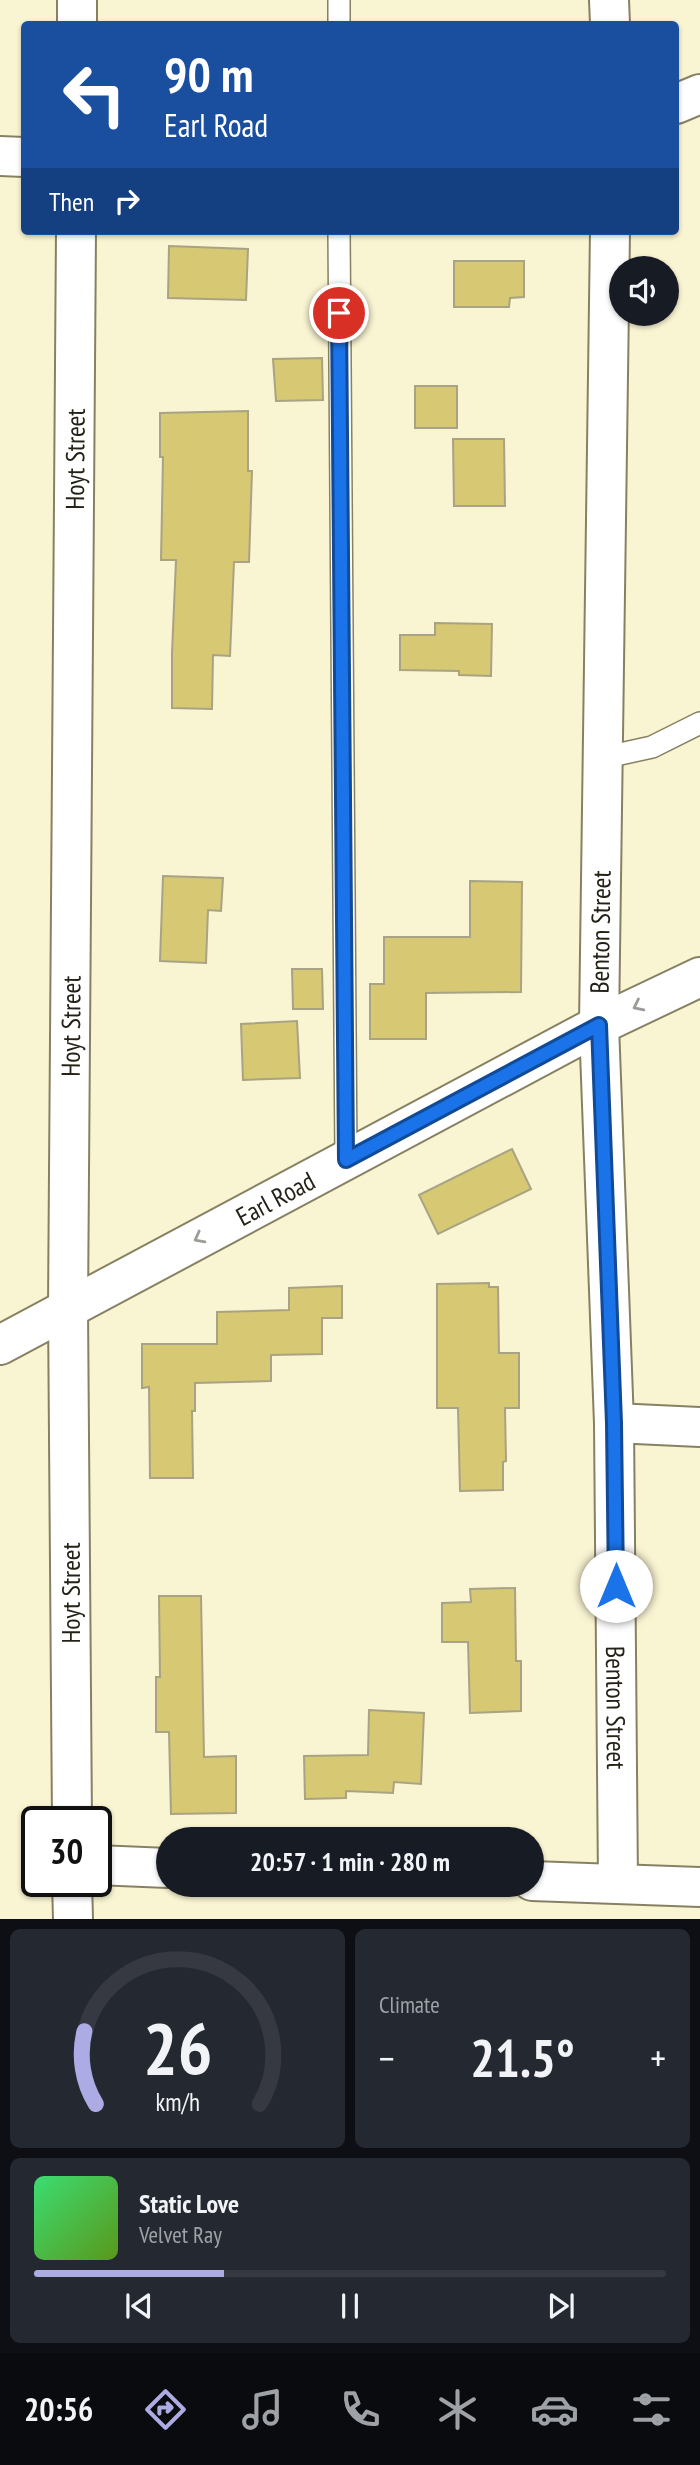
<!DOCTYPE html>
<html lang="en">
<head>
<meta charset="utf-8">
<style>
	body { margin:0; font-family:"PT Sans Narrow",sans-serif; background:#242831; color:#f1f3f6; height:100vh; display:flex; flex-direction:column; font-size:26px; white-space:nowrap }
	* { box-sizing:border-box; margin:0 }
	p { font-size:23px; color:#9ea1a6 }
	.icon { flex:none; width:38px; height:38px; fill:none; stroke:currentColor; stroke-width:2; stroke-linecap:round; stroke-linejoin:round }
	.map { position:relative; height:1919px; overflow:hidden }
	.details { display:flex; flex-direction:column; gap:10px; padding:10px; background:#0d0f14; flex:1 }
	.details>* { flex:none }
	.hud { position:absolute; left:21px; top:21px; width:658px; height:214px; border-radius:7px; box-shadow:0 2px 5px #0004; background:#1a4fa0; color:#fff; overflow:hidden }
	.fabs { position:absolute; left:609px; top:256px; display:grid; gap:14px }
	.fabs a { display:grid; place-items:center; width:70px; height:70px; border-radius:50%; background:#171b24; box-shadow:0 2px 5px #0004; font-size:35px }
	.speed { position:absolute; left:21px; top:1806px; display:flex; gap:14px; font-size:35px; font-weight:700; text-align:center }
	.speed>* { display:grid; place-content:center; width:91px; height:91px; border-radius:50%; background:#171b24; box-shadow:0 2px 5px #0004; line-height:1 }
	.speed .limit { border:4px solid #111; border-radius:10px; background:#fff; color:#111 }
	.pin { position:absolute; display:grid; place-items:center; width:60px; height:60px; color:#fff; margin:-30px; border:4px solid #fff; border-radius:50%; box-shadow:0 2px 7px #0007 }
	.me { position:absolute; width:77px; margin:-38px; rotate:0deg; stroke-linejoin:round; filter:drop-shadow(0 0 5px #0008) }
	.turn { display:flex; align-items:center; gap:24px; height:147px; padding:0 28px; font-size:32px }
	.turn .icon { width:91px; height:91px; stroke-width:2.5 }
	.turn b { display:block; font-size:49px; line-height:60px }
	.then { display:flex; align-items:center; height:66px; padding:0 28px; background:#0003; gap:14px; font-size:26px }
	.big { font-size:52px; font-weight:700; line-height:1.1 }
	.details .card { flex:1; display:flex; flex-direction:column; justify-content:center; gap:10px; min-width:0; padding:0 24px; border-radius:10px; background:#242831 }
	.details .dial { align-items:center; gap:0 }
	.dial svg { height:182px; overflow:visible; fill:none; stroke:#363941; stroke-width:7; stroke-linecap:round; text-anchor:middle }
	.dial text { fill:#f1f3f6; stroke:none }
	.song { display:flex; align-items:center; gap:21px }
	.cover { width:84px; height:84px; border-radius:10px; background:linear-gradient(135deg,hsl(140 70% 55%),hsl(90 70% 35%)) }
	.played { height:7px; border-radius:4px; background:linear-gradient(90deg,#acabe3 30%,#363941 30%) }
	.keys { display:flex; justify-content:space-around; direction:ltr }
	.heat { display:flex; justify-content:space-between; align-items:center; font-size:38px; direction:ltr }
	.details .tiles { flex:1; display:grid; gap:10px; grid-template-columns:1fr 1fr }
	.card:last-child { grid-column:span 2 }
	.trip { position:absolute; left:156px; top:1827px; width:388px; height:70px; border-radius:35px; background:#171b24; box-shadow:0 2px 5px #0004; font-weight:700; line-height:70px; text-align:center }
	.dock { display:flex; height:112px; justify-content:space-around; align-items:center; background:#090b0e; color:#9ea1a6 }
	.dock .icon { width:49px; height:49px }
	.dock .current { color:#acabe3 }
	.dock b { font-size:32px; color:#f1f3f6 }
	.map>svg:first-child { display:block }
	.building { fill:#d7c873; stroke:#a8a384; stroke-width:2 }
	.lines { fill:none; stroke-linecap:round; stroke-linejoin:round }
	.lane-casing { stroke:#878163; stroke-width:24 }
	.street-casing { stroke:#878163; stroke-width:42 }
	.secondary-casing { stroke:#878163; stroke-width:42 }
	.lane { stroke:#fff; stroke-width:21 }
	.street { stroke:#fff; stroke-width:38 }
	.secondary { stroke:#fff; stroke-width:38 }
	.oneway { stroke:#9c9c96 }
	.route-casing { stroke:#114b97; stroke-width:18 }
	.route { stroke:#1a73e8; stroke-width:12 }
	.labels { text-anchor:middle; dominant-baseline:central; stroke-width:5; stroke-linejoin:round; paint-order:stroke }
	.street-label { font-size:26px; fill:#242216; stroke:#fff }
</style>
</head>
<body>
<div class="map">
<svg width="700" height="1919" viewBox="0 0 700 1919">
	<rect width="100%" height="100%" fill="#f9f4d2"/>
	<!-- building -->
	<path class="building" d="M 169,246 L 248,249 L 246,300 L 168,298 Z
		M 454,261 L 524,261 L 524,297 L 510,298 L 509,307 L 454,307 Z
		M 322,358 L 323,400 L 276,401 L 273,359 Z
		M 415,386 L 457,386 L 457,428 L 415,428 Z
		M 248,411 L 248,471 L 252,471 L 249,562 L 234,562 L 230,656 L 213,655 L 212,709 L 172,708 L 172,653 L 176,560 L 161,560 L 163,457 L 160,457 L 160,413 Z
		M 453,439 L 504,439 L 505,506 L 454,506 Z
		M 435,623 L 492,624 L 491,676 L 459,675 L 459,671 L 400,670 L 400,635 L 435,635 Z
		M 163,876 L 223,878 L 221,911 L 208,910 L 206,963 L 160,961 Z
		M 470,881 L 522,882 L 521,992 L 426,993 L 426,1039 L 370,1039 L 370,984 L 384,984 L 384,937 L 470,937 Z
		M 292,969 L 322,969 L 323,1009 L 293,1009 Z
		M 297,1021 L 300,1078 L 243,1080 L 241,1024 Z
		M 512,1149 L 531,1189 L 438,1234 L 419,1195 Z
		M 489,1283 L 489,1287 L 498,1287 L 499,1353 L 519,1353 L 519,1408 L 505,1408 L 506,1461 L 503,1462 L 503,1490 L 460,1491 L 458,1408 L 437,1408 L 437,1284 Z
		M 342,1286 L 342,1318 L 322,1318 L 322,1354 L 271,1355 L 271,1381 L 195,1383 L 195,1411 L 192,1411 L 193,1478 L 150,1478 L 149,1387 L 142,1388 L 142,1344 L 217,1344 L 217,1312 L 289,1310 L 289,1288 Z
		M 515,1588 L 516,1661 L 521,1661 L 521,1711 L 470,1713 L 468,1642 L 442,1642 L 442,1603 L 471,1602 L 470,1589 Z
		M 159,1596 L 201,1596 L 204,1757 L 236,1756 L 236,1813 L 171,1814 L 169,1732 L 156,1732 L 156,1677 L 160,1677 Z
		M 369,1710 L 424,1713 L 421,1784 L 394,1782 L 393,1793 L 346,1791 L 346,1798 L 305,1799 L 304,1756 L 368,1755 Z"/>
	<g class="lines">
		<defs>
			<path id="lane" d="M 339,24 L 339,0
				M 339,231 L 346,1160
				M 602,758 L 652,747 L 700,723"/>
			<g id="street">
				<path d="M 77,0 L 77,24"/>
				<path d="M 609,0 L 610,24"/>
				<path d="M 676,104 L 700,94"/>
				<path d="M 0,156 L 24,157"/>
				<path id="s1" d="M 610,231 L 599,1025 L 614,1423 L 618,1884"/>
				<path d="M 614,1423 L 700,1427"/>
				<path id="s2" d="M 72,1822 L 68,1308 L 76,231"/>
				<path d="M 96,1865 L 168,1868"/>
				<path d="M 72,1881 L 73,1919"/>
				<path d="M 532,1881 L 700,1887"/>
			</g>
			<g id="secondary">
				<path id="s3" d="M 0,1345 L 599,1025 L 700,977"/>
			</g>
		</defs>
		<!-- lane casing -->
		<use href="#lane" class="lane-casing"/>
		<!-- street casing -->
		<use href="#street" class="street-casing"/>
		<!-- secondary casing -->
		<use href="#secondary" class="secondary-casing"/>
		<!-- lane -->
		<use href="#lane" class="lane"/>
		<!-- street -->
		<use href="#street" class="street"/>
		<!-- secondary -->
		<use href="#secondary" class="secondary"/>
	</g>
	<!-- one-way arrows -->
	<defs><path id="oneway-chevron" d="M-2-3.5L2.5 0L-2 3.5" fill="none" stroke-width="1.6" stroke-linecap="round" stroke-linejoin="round" transform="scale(1.75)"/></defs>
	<g class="oneway">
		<use href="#oneway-chevron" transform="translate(638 1006) rotate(154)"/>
		<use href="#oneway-chevron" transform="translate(199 1238) rotate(152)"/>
	</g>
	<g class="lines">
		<defs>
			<path id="route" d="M 339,313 L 346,1160 L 599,1025 L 614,1423 L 616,1586"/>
		</defs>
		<!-- route casing -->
		<use href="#route" class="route-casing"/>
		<!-- route -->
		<use href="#route" class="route"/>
	</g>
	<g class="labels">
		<!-- street labels -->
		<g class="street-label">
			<text stroke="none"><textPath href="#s2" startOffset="1363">Hoyt Street</textPath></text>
			<text transform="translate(600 932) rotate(-89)">Benton Street</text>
			<text stroke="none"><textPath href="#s2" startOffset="796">Hoyt Street</textPath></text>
			<text stroke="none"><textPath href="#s3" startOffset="312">Earl Road</textPath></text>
			<text transform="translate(70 1593) rotate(-90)">Hoyt Street</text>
			<text stroke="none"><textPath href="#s1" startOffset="1477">Benton Street</textPath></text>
		</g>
	</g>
</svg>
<div class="fabs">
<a><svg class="icon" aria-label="sound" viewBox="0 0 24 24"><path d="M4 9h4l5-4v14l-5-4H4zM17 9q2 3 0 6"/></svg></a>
</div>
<div class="speed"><div class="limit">30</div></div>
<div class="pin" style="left:339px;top:313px;background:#d93025"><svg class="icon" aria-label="arrive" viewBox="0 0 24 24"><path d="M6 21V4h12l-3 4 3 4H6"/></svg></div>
<svg class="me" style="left:616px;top:1586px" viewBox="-20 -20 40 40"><circle r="19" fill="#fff"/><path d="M0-13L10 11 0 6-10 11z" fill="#1a73e8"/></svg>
<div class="trip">20:57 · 1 min · 280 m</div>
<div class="hud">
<div class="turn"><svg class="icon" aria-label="left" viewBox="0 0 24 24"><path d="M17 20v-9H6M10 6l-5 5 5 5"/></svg><div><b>90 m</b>Earl Road</div></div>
<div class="then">Then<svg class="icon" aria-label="right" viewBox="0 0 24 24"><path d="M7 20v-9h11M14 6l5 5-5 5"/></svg></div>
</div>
</div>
<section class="details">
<div class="tiles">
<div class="card dial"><svg viewBox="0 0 100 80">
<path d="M14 69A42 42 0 1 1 86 69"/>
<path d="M14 69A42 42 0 0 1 9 37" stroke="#acabe3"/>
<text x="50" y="56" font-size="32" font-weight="700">26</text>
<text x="50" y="72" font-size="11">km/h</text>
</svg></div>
<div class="card"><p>Climate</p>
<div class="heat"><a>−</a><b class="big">21.5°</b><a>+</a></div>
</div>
<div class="card">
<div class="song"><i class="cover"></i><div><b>Static Love</b><p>Velvet Ray</p></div></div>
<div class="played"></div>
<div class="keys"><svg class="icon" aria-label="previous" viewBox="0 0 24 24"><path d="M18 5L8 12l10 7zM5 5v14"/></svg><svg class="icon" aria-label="pause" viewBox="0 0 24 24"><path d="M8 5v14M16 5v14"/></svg><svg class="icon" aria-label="next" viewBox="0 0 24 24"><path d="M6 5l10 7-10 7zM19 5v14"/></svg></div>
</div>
</div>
</section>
<nav class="dock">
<b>20:56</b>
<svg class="icon current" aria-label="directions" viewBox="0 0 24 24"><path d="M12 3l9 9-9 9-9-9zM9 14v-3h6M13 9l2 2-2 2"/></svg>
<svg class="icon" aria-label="music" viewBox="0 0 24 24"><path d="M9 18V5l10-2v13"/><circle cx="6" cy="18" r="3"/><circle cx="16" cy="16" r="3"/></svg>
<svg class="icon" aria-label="phone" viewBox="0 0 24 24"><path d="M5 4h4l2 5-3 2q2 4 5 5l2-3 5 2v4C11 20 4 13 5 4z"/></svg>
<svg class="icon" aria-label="climate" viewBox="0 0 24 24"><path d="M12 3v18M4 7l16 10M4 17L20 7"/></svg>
<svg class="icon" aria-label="car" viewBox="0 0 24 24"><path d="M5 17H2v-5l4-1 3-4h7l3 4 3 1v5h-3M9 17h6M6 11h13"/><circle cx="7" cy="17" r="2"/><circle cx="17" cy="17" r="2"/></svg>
<svg class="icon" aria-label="filters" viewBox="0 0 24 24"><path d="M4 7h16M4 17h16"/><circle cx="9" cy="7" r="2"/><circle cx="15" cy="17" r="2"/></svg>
</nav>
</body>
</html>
